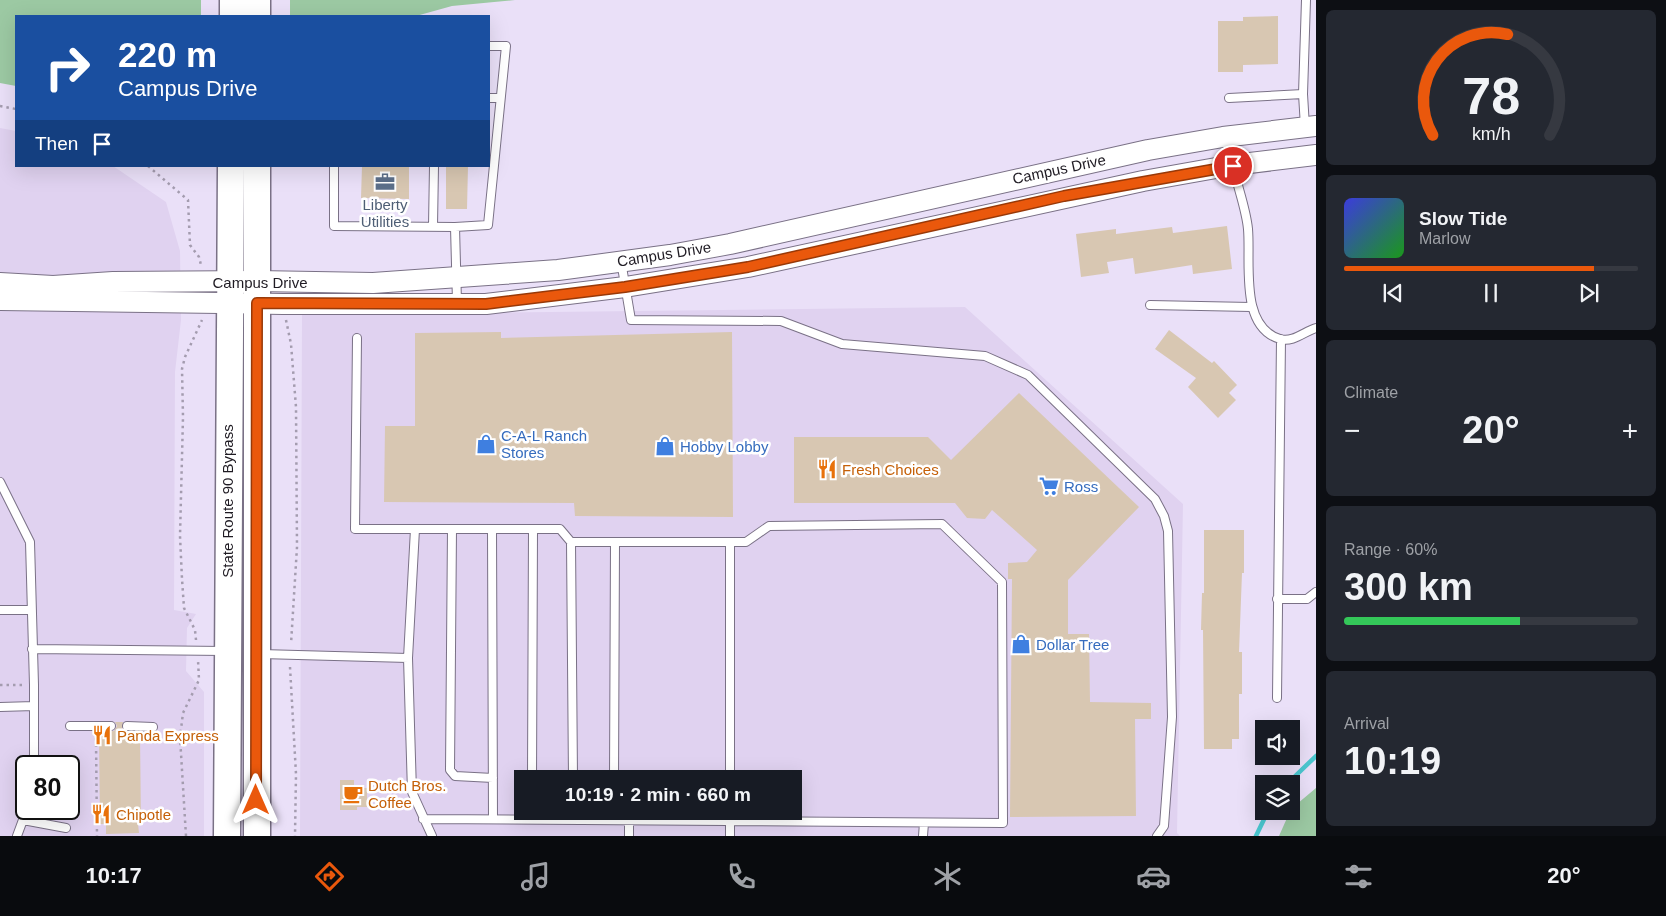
<!DOCTYPE html>
<html lang="en">
<head>
<meta charset="utf-8">
<style>
	body { margin:0; font-family:Arial,sans-serif; background:#242831; color:#f1f3f6; height:100vh; display:flex; flex-direction:column; font-size:19px; white-space:nowrap }
	* { box-sizing:border-box; margin:0 }
	p { font-size:16px; color:#9ea1a6 }
	.icon { flex:none; width:28px; height:28px; fill:none; stroke:currentColor; stroke-width:2; stroke-linecap:round; stroke-linejoin:round }
	.map { position:relative; flex:1; overflow:hidden }
	.sheet { display:flex; flex-direction:column; gap:10px; padding:10px; background:#0d0f14; width:350px }
	.sheet>* { flex:none }
	.hud { position:absolute; left:15px; top:15px; width:475px; height:152px; border-radius:0px; box-shadow:0 5px 20px #0002; background:#1a4fa0; color:#fff; overflow:hidden }
	.fabs { position:absolute; left:1255px; top:720px; display:grid; gap:10px }
	.fabs a { display:grid; place-items:center; width:45px; height:45px; border-radius:0px; background:#171b24; box-shadow:0 5px 20px #0002; font-size:25px }
	.speed { position:absolute; left:15px; top:755px; display:flex; gap:10px; font-size:25px; font-weight:700; text-align:center }
	.speed>* { display:grid; place-content:center; width:65px; height:65px; border-radius:50%; background:#171b24; box-shadow:0 5px 20px #0002; line-height:1 }
	.speed .limit { border:2px solid #111; border-radius:8px; background:#fff; color:#111 }
	.pin { position:absolute; display:grid; place-items:center; width:42px; height:42px; color:#fff; margin:-21px; border:2px solid #fff; border-radius:50%; box-shadow:0 1px 5px #0007 }
	.me { position:absolute; width:55px; margin:-28px; rotate:0deg; stroke-linejoin:round; filter:drop-shadow(0 0 4px #0008) }
	.turn { display:flex; align-items:center; gap:18px; height:105px; padding:0 20px; font-size:22px }
	.turn .icon { width:65px; height:65px; stroke-width:2.5 }
	.turn b { display:block; font-size:35px; line-height:42px }
	.then { display:flex; align-items:center; height:48px; padding:0 20px; background:#0003; gap:10px; font-size:19px }
	.big { font-size:38px; font-weight:800; line-height:1.1 }
	.sheet .tile { flex:1; display:flex; flex-direction:column; justify-content:center; gap:8px; min-width:0; padding:0 18px; border-radius:8px; background:#242831 }
	.sheet .dial { align-items:center; gap:0 }
	.dial svg { height:130px; overflow:visible; fill:none; stroke:#363941; stroke-width:7; stroke-linecap:round; text-anchor:middle }
	.dial text { fill:#f1f3f6; stroke:none }
	.song { display:flex; align-items:center; gap:15px }
	.cover { width:60px; height:60px; border-radius:8px; background:linear-gradient(135deg,hsl(240 70% 55%),hsl(120 70% 35%)) }
	.played { height:5px; border-radius:2px; background:linear-gradient(90deg,#ea580c 85%,#363941 85%) }
	.keys { display:flex; justify-content:space-around; direction:ltr }
	.heat { display:flex; justify-content:space-between; align-items:center; font-size:28px; direction:ltr }
	.charge { height:8px; border-radius:4px; background:linear-gradient(90deg,#34c759 60%,#363941 0) }
	.trip { position:absolute; left:514px; top:770px; width:288px; height:50px; border-radius:0px; background:#171b24; box-shadow:0 5px 20px #0002; font-weight:800; line-height:50px; text-align:center }
	.menu { display:flex; height:80px; justify-content:space-around; align-items:center; background:#090b0e; color:#9ea1a6 }
	.menu .icon { width:35px; height:35px }
	.menu .active { color:#ea580c }
	.menu b { font-size:22px; color:#f1f3f6 }
	main { display:flex; flex:1; min-height:0 }
	.map>svg:first-child { display:block }
	.built { fill:#e0d2f0; fill-rule:evenodd }
	.green { fill:#9cc9a3 }
	.lines { fill:none; stroke-linecap:round; stroke-linejoin:round }
	.stream { stroke:#4bc7d0; stroke-width:4.5 }
	.building { fill:#d8c7b2 }
	.lane-casing { stroke:#7a7186; stroke-width:10 }
	.secondary-casing { stroke:#7a7186; stroke-width:22 }
	.highway-casing { stroke:#7a7186; stroke-width:29 }
	.path { stroke:#a49caf; stroke-width:2.5; stroke-dasharray:2.5 4; stroke-linecap:butt }
	.lane { stroke:#fff; stroke-width:8 }
	.secondary { stroke:#fff; stroke-width:20 }
	.highway { stroke:#fff; stroke-width:26 }
	.route-casing { stroke:#983908; stroke-width:12 }
	.route { stroke:#ea580c; stroke-width:9 }
	.labels { text-anchor:middle; dominant-baseline:central; stroke-width:5; stroke-linejoin:round; paint-order:stroke }
	.street-label { font-size:15px; fill:#1f1b23; stroke:#fff }
	.service-label { font-size:15px; fill:#4e5e75; stroke:#fff }
	.shop-label { font-size:15px; fill:#366cbe; stroke:#fff; text-anchor:start }
	.food-label { font-size:15px; fill:#c56008; stroke:#fff; text-anchor:start }
</style>
</head>
<body>
<main>
<div class="map">
<svg width="1316" height="836" viewBox="0 0 1316 836">
	<rect width="100%" height="100%" fill="#eae0f8"/>
	<!-- built -->
	<path class="built" d="M 0,128 L 16,131 L 16,166 L 113,166 L 166,202 L 180,251 L 181,320 L 175,372 L 174,610 L 196,614 L 187,628 L 186,671 L 204,692 L 204,836 L 0,836 ZM 26,766 L 69,766 L 69,809 L 26,809 Z
		M 965,307 L 1183,504 L 1177,833 L 1180,836 L 300,836 L 302,315 ZM 522,779 L 792,779 L 792,811 L 522,811 Z"/>
	<!-- green -->
	<path class="green" d="M 0,0 L 201,0 L 201,16 L 16,16 L 16,86 L 0,83 Z
		M 290,0 L 515,0 L 452,6 L 416,16 L 290,16 Z
		M 1316,788 L 1316,836 L 1279,836 L 1291,809 Z"/>
	<g class="lines">
		<!-- stream -->
		<path class="stream" d="M 1287,784 L 1316,756
			M 1256,836 L 1268,811"/>
	</g>
	<!-- building -->
	<path class="building" d="M 1278,16 L 1278,64 L 1243,65 L 1243,72 L 1218,72 L 1218,21 L 1243,21 L 1243,17 Z
		M 362,166 L 409,166 L 409,199 L 361,198 Z
		M 446,166 L 468,166 L 467,209 L 446,209 Z
		M 1227,226 L 1232,269 L 1193,274 L 1192,265 L 1135,274 L 1133,258 L 1107,262 L 1109,273 L 1081,277 L 1076,234 L 1116,229 L 1116,234 L 1172,227 L 1173,233 Z
		M 1169,330 L 1212,363 L 1214,361 L 1237,385 L 1229,393 L 1236,400 L 1218,418 L 1188,387 L 1196,378 L 1155,349 Z
		M 501,332 L 501,338 L 732,332 L 733,517 L 575,516 L 574,503 L 384,502 L 385,426 L 415,426 L 415,333 Z
		M 1019,393 L 1139,507 L 1068,580 L 1068,634 L 1089,634 L 1090,702 L 1151,703 L 1151,719 L 1135,719 L 1136,816 L 1010,817 L 1012,579 L 1008,579 L 1008,563 L 1027,562 L 1037,550 L 992,510 L 985,519 L 967,518 L 955,503 L 794,503 L 794,437 L 928,437 L 951,460 Z
		M 1204,530 L 1244,530 L 1244,573 L 1242,573 L 1239,652 L 1242,652 L 1242,694 L 1239,694 L 1239,739 L 1232,739 L 1232,749 L 1204,749 L 1203,630 L 1201,630 L 1202,593 L 1204,593 Z
		M 115,722 L 123,722 L 122,728 L 127,734 L 140,734 L 141,824 L 138,824 L 139,833 L 106,834 L 106,824 L 100,824 L 99,732 L 114,731 L 117,726 Z
		M 340,780 L 354,780 L 354,788 L 367,788 L 367,807 L 357,807 L 357,810 L 340,810 Z"/>
	<g class="lines">
		<defs>
			<path id="lane" d="M 489,98 L 500,98
				M 1229,98 L 1303,94
				M 1305,127 L 1303,94 L 1306,0
				M 1233,165 C 1237,186 1246,208 1248,229 C 1251,262 1239,327 1280,339 C 1293,343 1305,331 1316,328
				M 334,166 L 334,226 L 455,227 L 457,302
				M 433,226 L 434,166
				M 455,227 L 488,225 L 506,46 L 489,46
				M 621,261 L 631,320 L 781,321 L 842,344 L 985,356 L 1028,375 L 1155,499 L 1164,516 L 1168,531 L 1172,717 L 1164,826 L 1157,836
				M 1150,305 L 1251,307
				M 357,338 L 355,529 L 560,529 L 571,542 L 746,542 L 769,526 L 942,524 L 1002,582 L 1003,823 L 423,819
				M 0,482 L 30,542 L 34,685 L 34,766
				M 415,529 L 408,658 L 412,792 L 432,836
				M 452,529 L 450,770 L 455,776 L 493,778
				M 492,529 L 493,819
				M 571,542 L 573,779
				M 730,542 L 730,779
				M 1277,599 L 1307,599 L 1316,592
				M 0,610 L 32,610
				M 32,649 L 225,651
				M 261,654 L 408,658
				M 1277,698 L 1281,339
				M 0,707 L 34,706
				M 70,726 L 111,726
				M 127,726 L 153,727
				M 532,779 L 533,529
				M 614,779 L 615,543
				M 730,811 L 730,836
				M 629,819 L 629,836
				M 23,820 L 66,828
				M 17,836 L 27,809
				M 923,836 L 924,823"/>
			<path id="secondary" d="M 0,283 L 53,286 L 113,282 L 257,281 L 373,283 L 558,270 L 670,255 L 730,244 L 1148,150 L 1223,137 L 1316,126
				M 0,300 L 283,304 L 486,304 L 625,287 L 748,267 L 1143,181 L 1233,165 L 1316,155"/>
			<path id="highway" d="M 233,16 L 233,0
				M 257,16 L 257,0
				M 227,836 L 231,166
				M 257,836 L 257,166"/>
		</defs>
		<!-- lane casing -->
		<use href="#lane" class="lane-casing"/>
		<!-- secondary casing -->
		<use href="#secondary" class="secondary-casing"/>
		<!-- highway casing -->
		<use href="#highway" class="highway-casing"/>
		<!-- path -->
		<path class="path" d="M 0,106 L 16,109
			M 148,166 L 188,200 L 190,245 L 199,257 L 201,265
			M 286,320 L 291,344 L 296,407 L 297,547 L 291,644
			M 196,640 L 195,630 L 184,608 L 182,579 L 180,536 L 183,417 L 182,369 L 185,357 L 202,320
			M 290,667 L 296,774 L 295,836
			M 0,685 L 23,685
			M 96,738 L 97,836
			M 186,836 L 180,737 L 183,713 L 199,680 L 198,660"/>
		<!-- lane -->
		<use href="#lane" class="lane"/>
		<!-- secondary -->
		<use href="#secondary" class="secondary"/>
		<!-- highway -->
		<use href="#highway" class="highway"/>
	</g>
	<g class="lines">
		<defs>
			<path id="route" d="M 256,800 L 257,303 L 486,304 L 625,287 L 748,267 L 1064,196 L 1233,166"/>
		</defs>
		<!-- route casing -->
		<use href="#route" class="route-casing"/>
		<!-- route -->
		<use href="#route" class="route"/>
	</g>
	<!-- icons -->
	<defs>
		<symbol id="office-bare" viewBox="-9 -9 18 18"><path d="M-6-3h4V-5.5h4V-3h4V5H-6ZM-1-4.5V-3h2v-1.5ZM-6 0V1H6V0Z" fill="#5c6f8a" stroke="#fff" stroke-width="2.5" paint-order="stroke"/></symbol>
		<symbol id="shop-bare" viewBox="-9 -9 18 18"><path d="M-5-2.5h2.3a2.7 3.5 0 0 1 5.4 0H5L5.5 6h-11ZM-1.5-2.5h3a1.5 2.3 0 0 0-3 0Z" fill="#3f7fe0" stroke="#fff" stroke-width="2.5" paint-order="stroke"/></symbol>
		<symbol id="restaurant-bare" viewBox="-9 -9 18 18"><path d="M-5-6h1v4h1v-4h1v4h1v-4h1v5L-1.5 .5V6h-2V.5L-5-1ZM5-6V6H3V1.5H1.5Q1.5-4 5-6Z" fill="#e8710a" stroke="#fff" stroke-width="2.5" paint-order="stroke"/></symbol>
		<symbol id="supermarket-bare" viewBox="-9 -9 18 18"><path d="M-6-5.5h2.5l.6 2H6L4.5 2H-2.5L-4.4-4H-6ZM-1.5 3.2a1.3 1.3 0 1 0 .1 0ZM3 3.2a1.3 1.3 0 1 0 .1 0Z" fill="#3f7fe0" stroke="#fff" stroke-width="2.5" paint-order="stroke"/></symbol>
		<symbol id="cafe-bare" viewBox="-9 -9 18 18"><path d="M-5.5-4.5H6V0H3Q3 3.5 0 3.5H-2.5Q-5.5 3.5-5.5 0ZM3-3.2v2h1.7v-2ZM-6 4.5H4V6H-6Z" fill="#e8710a" stroke="#fff" stroke-width="2.5" paint-order="stroke"/></symbol>
	</defs>
	<g fill-rule="evenodd">
		<use href="#office-bare" x="371" y="168" width="28" height="28"/>
		<use href="#shop-bare" x="472" y="430" width="28" height="28"/>
		<use href="#shop-bare" x="651" y="432" width="28" height="28"/>
		<use href="#restaurant-bare" x="813" y="455" width="28" height="28"/>
		<use href="#supermarket-bare" x="1035" y="472" width="28" height="28"/>
		<use href="#shop-bare" x="1007" y="630" width="28" height="28"/>
		<use href="#restaurant-bare" x="88" y="721" width="28" height="28"/>
		<use href="#cafe-bare" x="339" y="780" width="28" height="28"/>
		<use href="#restaurant-bare" x="87" y="800" width="28" height="28"/>
	</g>
	<g class="labels">
		<!-- street labels -->
		<g class="street-label">
			<text transform="translate(1059 169) rotate(-12)">Campus Drive</text>
			<text transform="translate(664 254) rotate(-9)">Campus Drive</text>
			<text x="260" y="282">Campus Drive</text>
			<text transform="translate(227 501) rotate(-90)">State Route 90 Bypass</text>
		</g>
		<!-- service labels -->
		<g class="service-label">
			<text x="385" y="204">Liberty<tspan x="385" dy="17">Utilities</tspan></text>
		</g>
		<!-- shop labels -->
		<g class="shop-label">
			<text x="501" y="435">C-A-L Ranch<tspan x="501" dy="17">Stores</tspan></text>
			<text x="680" y="446">Hobby Lobby</text>
			<text x="1064" y="486">Ross</text>
			<text x="1036" y="644">Dollar Tree</text>
		</g>
		<!-- food labels -->
		<g class="food-label">
			<text x="842" y="469">Fresh Choices</text>
			<text x="117" y="735">Panda Express</text>
			<text x="368" y="785">Dutch Bros.<tspan x="368" dy="17">Coffee</tspan></text>
			<text x="116" y="814">Chipotle</text>
		</g>
	</g>
</svg>
<div class="fabs">
<a><svg class="icon" aria-label="sound" viewBox="0 0 24 24"><path d="M4 9h4l5-4v14l-5-4H4zM17 9q2 3 0 6"/></svg></a>
<a><svg class="icon" aria-label="layers" viewBox="0 0 24 24"><path d="M12 4l9 5-9 5-9-5zM3 14l9 5 9-5"/></svg></a>
</div>
<div class="speed"><div class="limit">80</div></div>
<div class="pin" style="left:1233px;top:166px;background:#d93025"><svg class="icon" aria-label="arrive" viewBox="0 0 24 24"><path d="M6 21V4h12l-3 4 3 4H6"/></svg></div>
<svg class="me" style="left:256px;top:800px" viewBox="-20 -20 40 40"><path d="M0-17L14 15 0 8-14 15z" fill="#ea580c" stroke="#fff" stroke-width="4"/></svg>
<div class="trip">10:19 · 2 min · 660 m</div>
<div class="hud">
<div class="turn"><svg class="icon" aria-label="right" viewBox="0 0 24 24"><path d="M7 20v-9h11M14 6l5 5-5 5"/></svg><div><b>220 m</b>Campus Drive</div></div>
<div class="then">Then<svg class="icon" aria-label="arrive" viewBox="0 0 24 24"><path d="M6 21V4h12l-3 4 3 4H6"/></svg></div>
</div>
</div>
<section class="sheet">
<div class="tile dial"><svg viewBox="0 0 100 80">
<path d="M14 69A42 42 0 1 1 86 69"/>
<path d="M14 69A42 42 0 0 1 60 7" stroke="#ea580c"/>
<text x="50" y="56" font-size="32" font-weight="700">78</text>
<text x="50" y="72" font-size="11">km/h</text>
</svg></div>
<div class="tile">
<div class="song"><i class="cover"></i><div><b>Slow Tide</b><p>Marlow</p></div></div>
<div class="played"></div>
<div class="keys"><svg class="icon" aria-label="previous" viewBox="0 0 24 24"><path d="M18 5L8 12l10 7zM5 5v14"/></svg><svg class="icon" aria-label="pause" viewBox="0 0 24 24"><path d="M8 5v14M16 5v14"/></svg><svg class="icon" aria-label="next" viewBox="0 0 24 24"><path d="M6 5l10 7-10 7zM19 5v14"/></svg></div>
</div>
<div class="tile"><p>Climate</p>
<div class="heat"><a>−</a><b class="big">20°</b><a>+</a></div>
</div>
<div class="tile"><p>Range · 60%</p><b class="big">300 km</b><div class="charge"></div></div>
<div class="tile"><p>Arrival</p><b class="big">10:19</b></div>
</section>
</main>
<nav class="menu">
<b>10:17</b>
<svg class="icon active" aria-label="directions" viewBox="0 0 24 24"><path d="M12 3l9 9-9 9-9-9zM9 14v-3h6M13 9l2 2-2 2"/></svg>
<svg class="icon" aria-label="music" viewBox="0 0 24 24"><path d="M9 18V5l10-2v13"/><circle cx="6" cy="18" r="3"/><circle cx="16" cy="16" r="3"/></svg>
<svg class="icon" aria-label="phone" viewBox="0 0 24 24"><path d="M5 4h4l2 5-3 2q2 4 5 5l2-3 5 2v4C11 20 4 13 5 4z"/></svg>
<svg class="icon" aria-label="climate" viewBox="0 0 24 24"><path d="M12 3v18M4 7l16 10M4 17L20 7"/></svg>
<svg class="icon" aria-label="car" viewBox="0 0 24 24"><path d="M5 17H2v-5l4-1 3-4h7l3 4 3 1v5h-3M9 17h6M6 11h13"/><circle cx="7" cy="17" r="2"/><circle cx="17" cy="17" r="2"/></svg>
<svg class="icon" aria-label="filters" viewBox="0 0 24 24"><path d="M4 7h16M4 17h16"/><circle cx="9" cy="7" r="2"/><circle cx="15" cy="17" r="2"/></svg>
<b>20°</b>
</nav>
</body>
</html>
